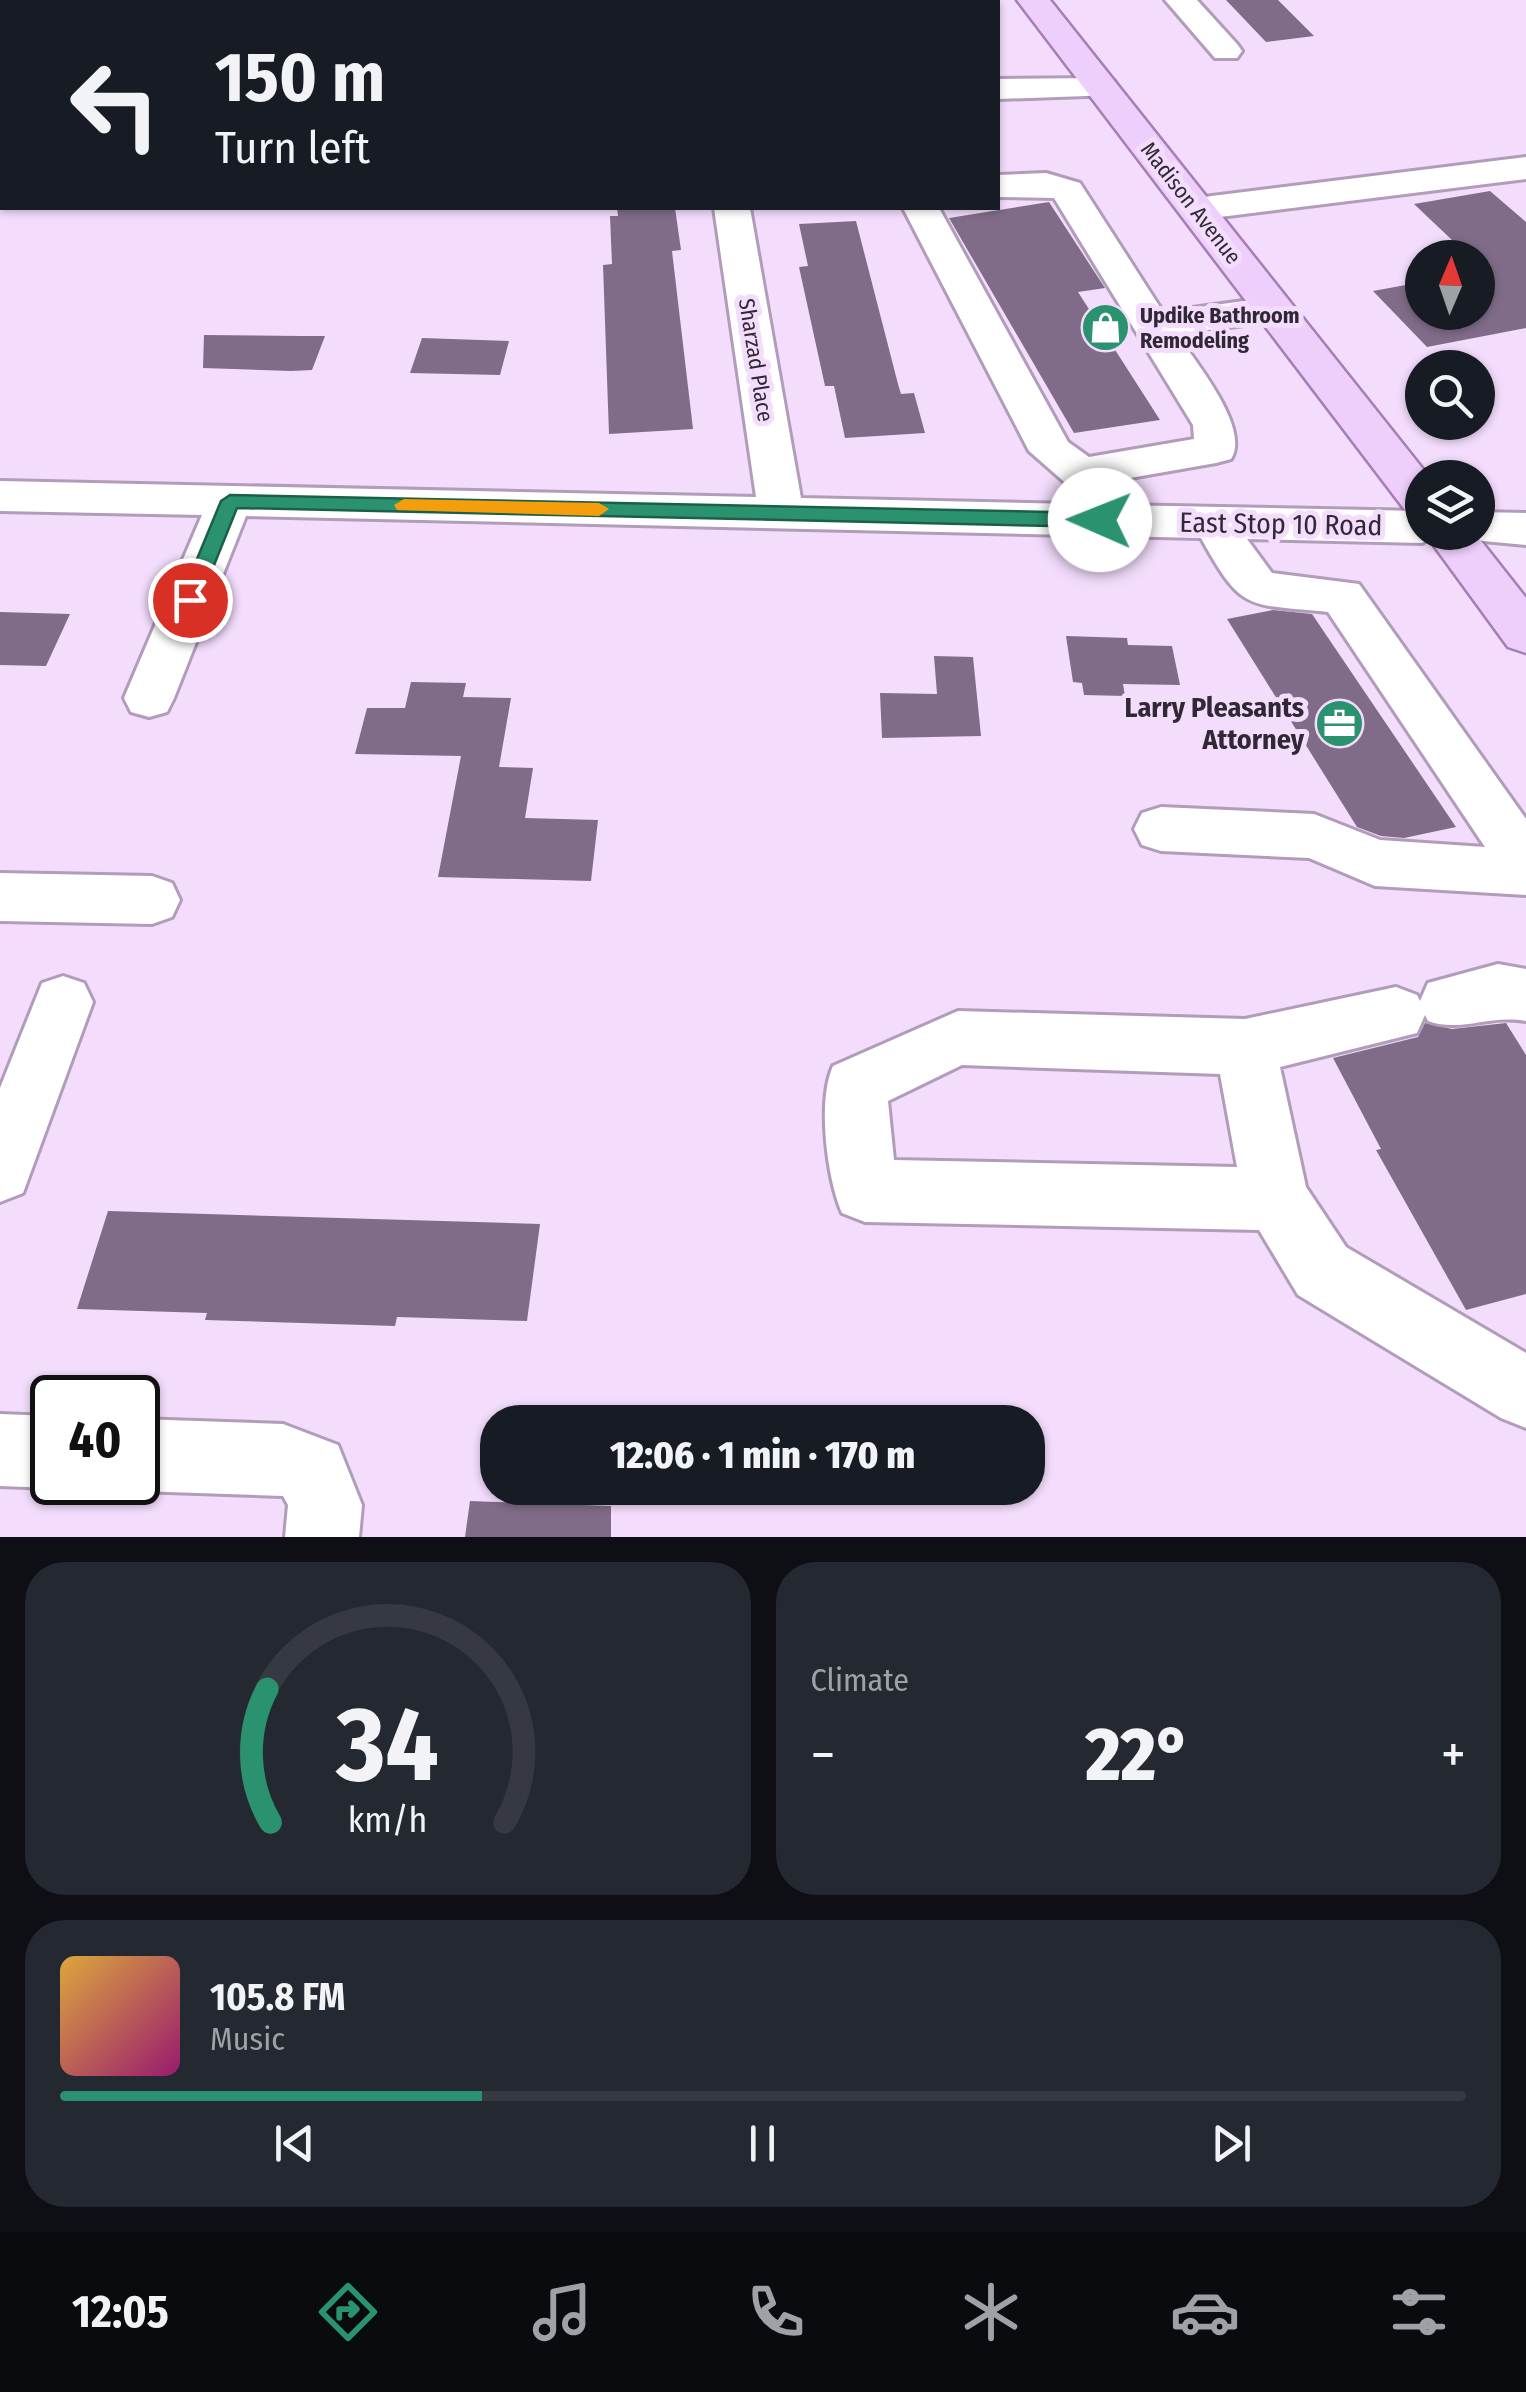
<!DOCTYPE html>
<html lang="en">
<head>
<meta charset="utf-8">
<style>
	body { margin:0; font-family:"Fira Sans Condensed",sans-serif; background:#242831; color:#f1f3f6; height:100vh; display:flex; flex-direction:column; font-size:38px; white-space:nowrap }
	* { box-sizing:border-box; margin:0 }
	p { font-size:32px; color:#9ea1a6 }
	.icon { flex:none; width:55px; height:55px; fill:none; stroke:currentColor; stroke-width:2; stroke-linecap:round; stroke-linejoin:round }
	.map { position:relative; height:1537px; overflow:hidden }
	.side { display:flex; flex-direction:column; gap:25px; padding:25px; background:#0d0f14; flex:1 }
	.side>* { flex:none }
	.guide { position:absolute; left:0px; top:0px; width:1000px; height:210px; box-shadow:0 2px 8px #0004; background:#171b24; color:#f1f3f6; overflow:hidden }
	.needle { width:65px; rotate:2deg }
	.buttons { position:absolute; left:1405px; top:240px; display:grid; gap:20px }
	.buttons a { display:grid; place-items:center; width:90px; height:90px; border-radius:50%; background:#171b24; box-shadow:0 2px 8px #0004; font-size:50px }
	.speed { position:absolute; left:30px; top:1375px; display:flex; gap:20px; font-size:50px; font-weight:700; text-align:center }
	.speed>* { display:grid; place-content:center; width:130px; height:130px; border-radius:50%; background:#171b24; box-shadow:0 2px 8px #0004; line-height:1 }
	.speed .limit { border:5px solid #111; border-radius:15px; background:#fff; color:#111 }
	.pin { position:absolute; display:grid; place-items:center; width:85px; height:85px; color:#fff; margin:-42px; border:5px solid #fff; border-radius:50%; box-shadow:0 2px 10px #0007 }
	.me { position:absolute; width:110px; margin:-55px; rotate:271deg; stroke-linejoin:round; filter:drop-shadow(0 0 8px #0008) }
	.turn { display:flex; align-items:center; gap:35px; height:210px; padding:0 50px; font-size:45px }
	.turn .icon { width:130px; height:130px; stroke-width:2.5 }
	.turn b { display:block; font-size:70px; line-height:85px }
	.big { font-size:75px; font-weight:800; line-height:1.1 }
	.side .card { flex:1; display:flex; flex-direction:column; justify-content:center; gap:15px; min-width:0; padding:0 35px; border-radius:40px; background:#242831 }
	.side .dial { align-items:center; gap:0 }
	.dial svg { height:260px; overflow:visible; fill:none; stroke:#363941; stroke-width:7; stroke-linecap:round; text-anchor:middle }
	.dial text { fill:#f1f3f6; stroke:none }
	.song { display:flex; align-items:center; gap:30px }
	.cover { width:120px; height:120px; border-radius:15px; background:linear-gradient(135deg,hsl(40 70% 55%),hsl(320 70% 35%)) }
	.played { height:10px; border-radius:5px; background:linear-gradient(90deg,#2b926f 30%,#363941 30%) }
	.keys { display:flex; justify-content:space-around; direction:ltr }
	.heat { display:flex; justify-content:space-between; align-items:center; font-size:55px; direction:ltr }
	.side .tiles { flex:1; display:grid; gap:25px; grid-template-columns:1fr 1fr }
	.card:last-child { grid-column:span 2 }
	.trip { position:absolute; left:480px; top:1405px; width:565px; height:100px; border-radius:40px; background:#171b24; box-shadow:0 2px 8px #0004; font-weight:800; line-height:100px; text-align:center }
	.tabs { display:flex; height:160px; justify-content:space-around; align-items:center; background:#090b0e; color:#9ea1a6 }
	.tabs .icon { width:70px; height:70px }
	.tabs .on { color:#2b926f }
	.tabs b { font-size:45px; color:#f1f3f6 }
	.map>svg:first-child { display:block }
	.building { fill:#806c89 }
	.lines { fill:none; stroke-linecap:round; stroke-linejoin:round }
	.minor-casing { stroke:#b19cba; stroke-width:6 }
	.major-casing { stroke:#a47fb3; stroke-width:5 }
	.minor { fill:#fff; fill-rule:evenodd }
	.major { fill:#eecefa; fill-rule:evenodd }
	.route { fill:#2b926f; stroke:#1c5f48; stroke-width:2.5 }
	.slow { fill:#f59e0b }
	.labels { text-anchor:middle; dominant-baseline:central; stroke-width:10; stroke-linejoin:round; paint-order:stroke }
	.far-street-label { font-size:22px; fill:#312835; stroke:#f3dcfc }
	.far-poi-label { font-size:22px; font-weight:bold; fill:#312835; stroke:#f3dcfc; text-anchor:start }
	.street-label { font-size:28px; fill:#312835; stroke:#f3dcfc }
	.poi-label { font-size:28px; font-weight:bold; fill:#312835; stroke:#f3dcfc; text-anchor:end }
</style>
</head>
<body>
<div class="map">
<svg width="1526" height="1537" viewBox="0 0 1526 1537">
	<rect width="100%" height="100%" fill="#f3dcfc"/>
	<!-- building -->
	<path class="building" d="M 1226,0 L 1278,0 L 1314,36 L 1266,42 Z
		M 1490,191 L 1526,222 L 1526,328 L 1427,347 L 1373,291 L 1422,282 L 1422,312 L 1478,312 L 1478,272 L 1485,271 L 1478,258 L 1471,258 L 1414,204 Z
		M 1049,202 L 1105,288 L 1078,292 L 1160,420 L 1074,433 L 949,218 Z
		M 617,208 L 675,208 L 681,250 L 672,251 L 693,429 L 609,434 L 603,265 L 612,264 L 610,216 L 618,216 Z
		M 856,221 L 898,384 L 901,394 L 914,393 L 925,433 L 845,438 L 834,386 L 825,386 L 799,267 L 808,266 L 799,224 Z
		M 204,335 L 302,336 L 325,336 L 312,370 L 291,371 L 203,368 Z
		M 422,338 L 509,341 L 500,375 L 410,373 Z
		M 1273,610 L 1312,614 L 1456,827 L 1404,838 L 1381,836 L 1357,827 L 1227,619 Z
		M 0,612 L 70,614 L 46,666 L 0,665 Z
		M 1066,636 L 1127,638 L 1128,645 L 1172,646 L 1180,685 L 1123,684 L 1125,696 L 1084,695 L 1082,683 L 1073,682 Z
		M 934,656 L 973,657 L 981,736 L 882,738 L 880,693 L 937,694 Z
		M 411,682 L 466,683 L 463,697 L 511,698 L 499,767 L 533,768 L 525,818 L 598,820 L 591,881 L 438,877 L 461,756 L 355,754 L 367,708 L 405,708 Z
		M 1425,1023 L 1452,1029 L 1506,1023 L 1526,1055 L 1526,1294 L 1466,1310 L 1376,1150 L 1381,1149 L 1333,1058 L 1418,1037 Z
		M 108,1211 L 540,1224 L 527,1321 L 397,1317 L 395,1326 L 205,1320 L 207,1313 L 77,1309 Z
		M 470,1501 L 611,1506 L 611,1537 L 465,1537 Z"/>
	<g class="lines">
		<defs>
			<path id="minor" d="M 1165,0 L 1197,0 L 1237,44 L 1242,51 L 1237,58 L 1215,58 Z
				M 1102,78 L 1114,81 L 1118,88 L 1114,95 L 998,99 L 998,79 Z
				M 1526,157 L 1526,179 L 1196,220 L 1183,217 L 1178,209 L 1183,201 L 1196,198 Z
				M 1046,173 L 1080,183 L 1163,312 L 1273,297 L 1287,301 L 1293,309 L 1287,317 L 1273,321 L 1177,334 C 1195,362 1251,428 1231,459 L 1216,463 L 1113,481 L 1119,505 L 1422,511 L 1422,532 L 1441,532 L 1422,543 L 1247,539 L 1272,573 L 1359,584 L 1526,819 L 1526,895 L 1375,886 L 1309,858 L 1161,851 L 1142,845 L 1134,829 L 1142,813 L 1161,807 L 1314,814 L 1380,840 L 1485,847 L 1328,612 C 1246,604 1242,612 1201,538 L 246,516 L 174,698 L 167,712 L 149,717 L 131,712 L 124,698 L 202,515 L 0,511 L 0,481 L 756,497 L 714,208 L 750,208 L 801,498 L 1074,504 L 1069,486 L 1029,451 L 903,208 L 939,208 L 1068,442 L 1089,457 L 1194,439 L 1193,425 L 1054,198 L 998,197 L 998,175 Z
				M 1478,512 L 1526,513 L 1526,545 L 1462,539 L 1458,532 L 1478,532 Z
				M 0,873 L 152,876 L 172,883 L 180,900 L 172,917 L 152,924 L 0,921 Z
				M 1498,964 L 1526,969 L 1526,1021 C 1489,1014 1461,1033 1428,1021 L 1425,1015 L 1417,1033 L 1280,1067 L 1306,1187 L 1346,1247 L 1526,1353 L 1526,1428 L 1501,1418 L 1298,1295 L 1259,1230 L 865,1222 L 842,1213 C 827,1178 817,1101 833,1066 L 958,1011 L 1245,1019 L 1396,987 L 1417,995 L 1420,1001 L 1428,983 ZM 962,1065 L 1220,1074 L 1237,1167 L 894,1160 L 888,1101 Z
				M 63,976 L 84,983 L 93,1002 L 23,1193 L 0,1202 L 0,1088 L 42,983 Z
				M 0,1414 L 52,1416 L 52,1482 L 66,1482 L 52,1488 L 0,1486 Z
				M 138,1419 L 283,1424 L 338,1445 L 362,1505 L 359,1537 L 285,1537 L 288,1505 L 283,1496 L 138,1491 L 117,1482 L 138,1482 Z"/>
			<path id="major" d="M 1017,0 L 1050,0 L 1430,478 L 1422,478 L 1422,515 L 1405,510 Z
				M 1424,532 L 1474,532 L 1526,598 L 1526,653 L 1508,647 Z"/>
		</defs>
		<!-- minor casing -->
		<use href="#minor" class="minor-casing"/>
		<!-- major casing -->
		<use href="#major" class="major-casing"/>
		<!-- minor -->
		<use href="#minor" class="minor"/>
		<!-- major -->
		<use href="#major" class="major"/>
	</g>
	<!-- route -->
	<path class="route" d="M 230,495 L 1100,513 L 1109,520 L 1100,527 L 237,508 L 200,600 L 190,607 L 183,605 L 180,600 L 221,501 Z"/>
	<!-- slow -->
	<path class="slow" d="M 404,499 L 599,503 L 609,509 L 599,516 L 397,510 L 394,505 Z"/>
	<!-- icons -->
	<defs>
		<symbol id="shop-disc" viewBox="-11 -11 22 22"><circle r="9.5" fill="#2b926f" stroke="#f3dcfc"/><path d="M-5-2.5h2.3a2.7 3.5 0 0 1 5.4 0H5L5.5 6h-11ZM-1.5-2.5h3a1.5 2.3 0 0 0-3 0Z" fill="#fff"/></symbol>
		<symbol id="office-disc" viewBox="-11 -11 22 22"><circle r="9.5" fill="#2b926f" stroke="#f3dcfc"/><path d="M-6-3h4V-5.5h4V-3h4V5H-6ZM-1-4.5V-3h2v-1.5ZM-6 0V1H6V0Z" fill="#fff"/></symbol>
	</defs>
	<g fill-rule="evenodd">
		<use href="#shop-disc" x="1078" y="300" width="55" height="55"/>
		<use href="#office-disc" x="1312" y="696" width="55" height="55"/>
	</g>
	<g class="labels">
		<!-- far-street labels -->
		<g class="far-street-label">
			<text transform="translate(1191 203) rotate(52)">Madison Avenue</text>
			<text transform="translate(756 360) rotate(81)">Sharzad Place</text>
		</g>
		<!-- far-poi labels -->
		<g class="far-poi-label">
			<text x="1140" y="315">Updike Bathroom<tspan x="1140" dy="25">Remodeling</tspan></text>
		</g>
		<!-- street labels -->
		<g class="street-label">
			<text transform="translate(1281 524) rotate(1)">East Stop 10 Road</text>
		</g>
		<!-- poi labels -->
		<g class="poi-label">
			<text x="1304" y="707">Larry Pleasants<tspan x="1304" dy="32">Attorney</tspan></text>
		</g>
	</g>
</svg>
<div class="buttons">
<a><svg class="needle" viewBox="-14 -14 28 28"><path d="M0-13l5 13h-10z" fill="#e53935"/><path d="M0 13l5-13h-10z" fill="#9ea1a6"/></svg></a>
<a><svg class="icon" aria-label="search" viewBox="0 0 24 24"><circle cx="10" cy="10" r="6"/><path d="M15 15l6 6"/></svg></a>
<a><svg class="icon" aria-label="layers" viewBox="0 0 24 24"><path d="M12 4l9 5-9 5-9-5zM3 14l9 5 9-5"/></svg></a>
</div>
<div class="speed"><div class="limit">40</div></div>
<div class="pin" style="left:190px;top:600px;background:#d93025"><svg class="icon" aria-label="arrive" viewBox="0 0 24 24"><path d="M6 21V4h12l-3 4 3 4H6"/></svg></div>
<svg class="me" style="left:1100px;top:520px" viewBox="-20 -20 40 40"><circle r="19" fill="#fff"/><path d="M0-13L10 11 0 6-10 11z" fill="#2b926f"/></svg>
<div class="trip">12:06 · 1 min · 170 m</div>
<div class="guide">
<div class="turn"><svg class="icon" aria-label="left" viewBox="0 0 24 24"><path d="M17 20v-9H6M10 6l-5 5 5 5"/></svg><div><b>150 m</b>Turn left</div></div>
</div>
</div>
<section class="side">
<div class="tiles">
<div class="card dial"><svg viewBox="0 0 100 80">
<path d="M14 69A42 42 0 1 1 86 69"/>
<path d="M14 69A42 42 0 0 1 13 28" stroke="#2b926f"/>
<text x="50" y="56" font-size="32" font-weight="700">34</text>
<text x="50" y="72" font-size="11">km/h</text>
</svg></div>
<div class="card"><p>Climate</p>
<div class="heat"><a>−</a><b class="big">22°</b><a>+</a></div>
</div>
<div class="card">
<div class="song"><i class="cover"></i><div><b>105.8 FM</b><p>Music</p></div></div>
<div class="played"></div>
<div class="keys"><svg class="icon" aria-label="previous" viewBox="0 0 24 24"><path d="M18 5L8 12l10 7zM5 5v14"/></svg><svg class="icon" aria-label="pause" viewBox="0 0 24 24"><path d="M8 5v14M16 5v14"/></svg><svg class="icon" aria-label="next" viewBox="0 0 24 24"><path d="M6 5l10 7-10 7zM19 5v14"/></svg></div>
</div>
</div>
</section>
<nav class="tabs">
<b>12:05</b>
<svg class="icon on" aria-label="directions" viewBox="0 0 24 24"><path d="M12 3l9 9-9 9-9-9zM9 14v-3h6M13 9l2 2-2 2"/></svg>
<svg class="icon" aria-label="music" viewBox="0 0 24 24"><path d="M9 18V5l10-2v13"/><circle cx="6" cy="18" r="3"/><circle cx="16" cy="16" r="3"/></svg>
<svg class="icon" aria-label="phone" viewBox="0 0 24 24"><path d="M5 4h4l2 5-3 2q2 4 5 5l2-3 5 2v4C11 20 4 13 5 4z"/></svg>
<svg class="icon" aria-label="climate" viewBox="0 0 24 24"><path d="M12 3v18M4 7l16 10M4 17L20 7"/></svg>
<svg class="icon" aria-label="car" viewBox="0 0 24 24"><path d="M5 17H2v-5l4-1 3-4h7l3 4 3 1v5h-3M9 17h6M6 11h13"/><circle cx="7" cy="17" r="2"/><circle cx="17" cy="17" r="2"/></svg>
<svg class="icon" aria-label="filters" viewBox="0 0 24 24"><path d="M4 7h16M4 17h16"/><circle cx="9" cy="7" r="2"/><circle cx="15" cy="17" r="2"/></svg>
</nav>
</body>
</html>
